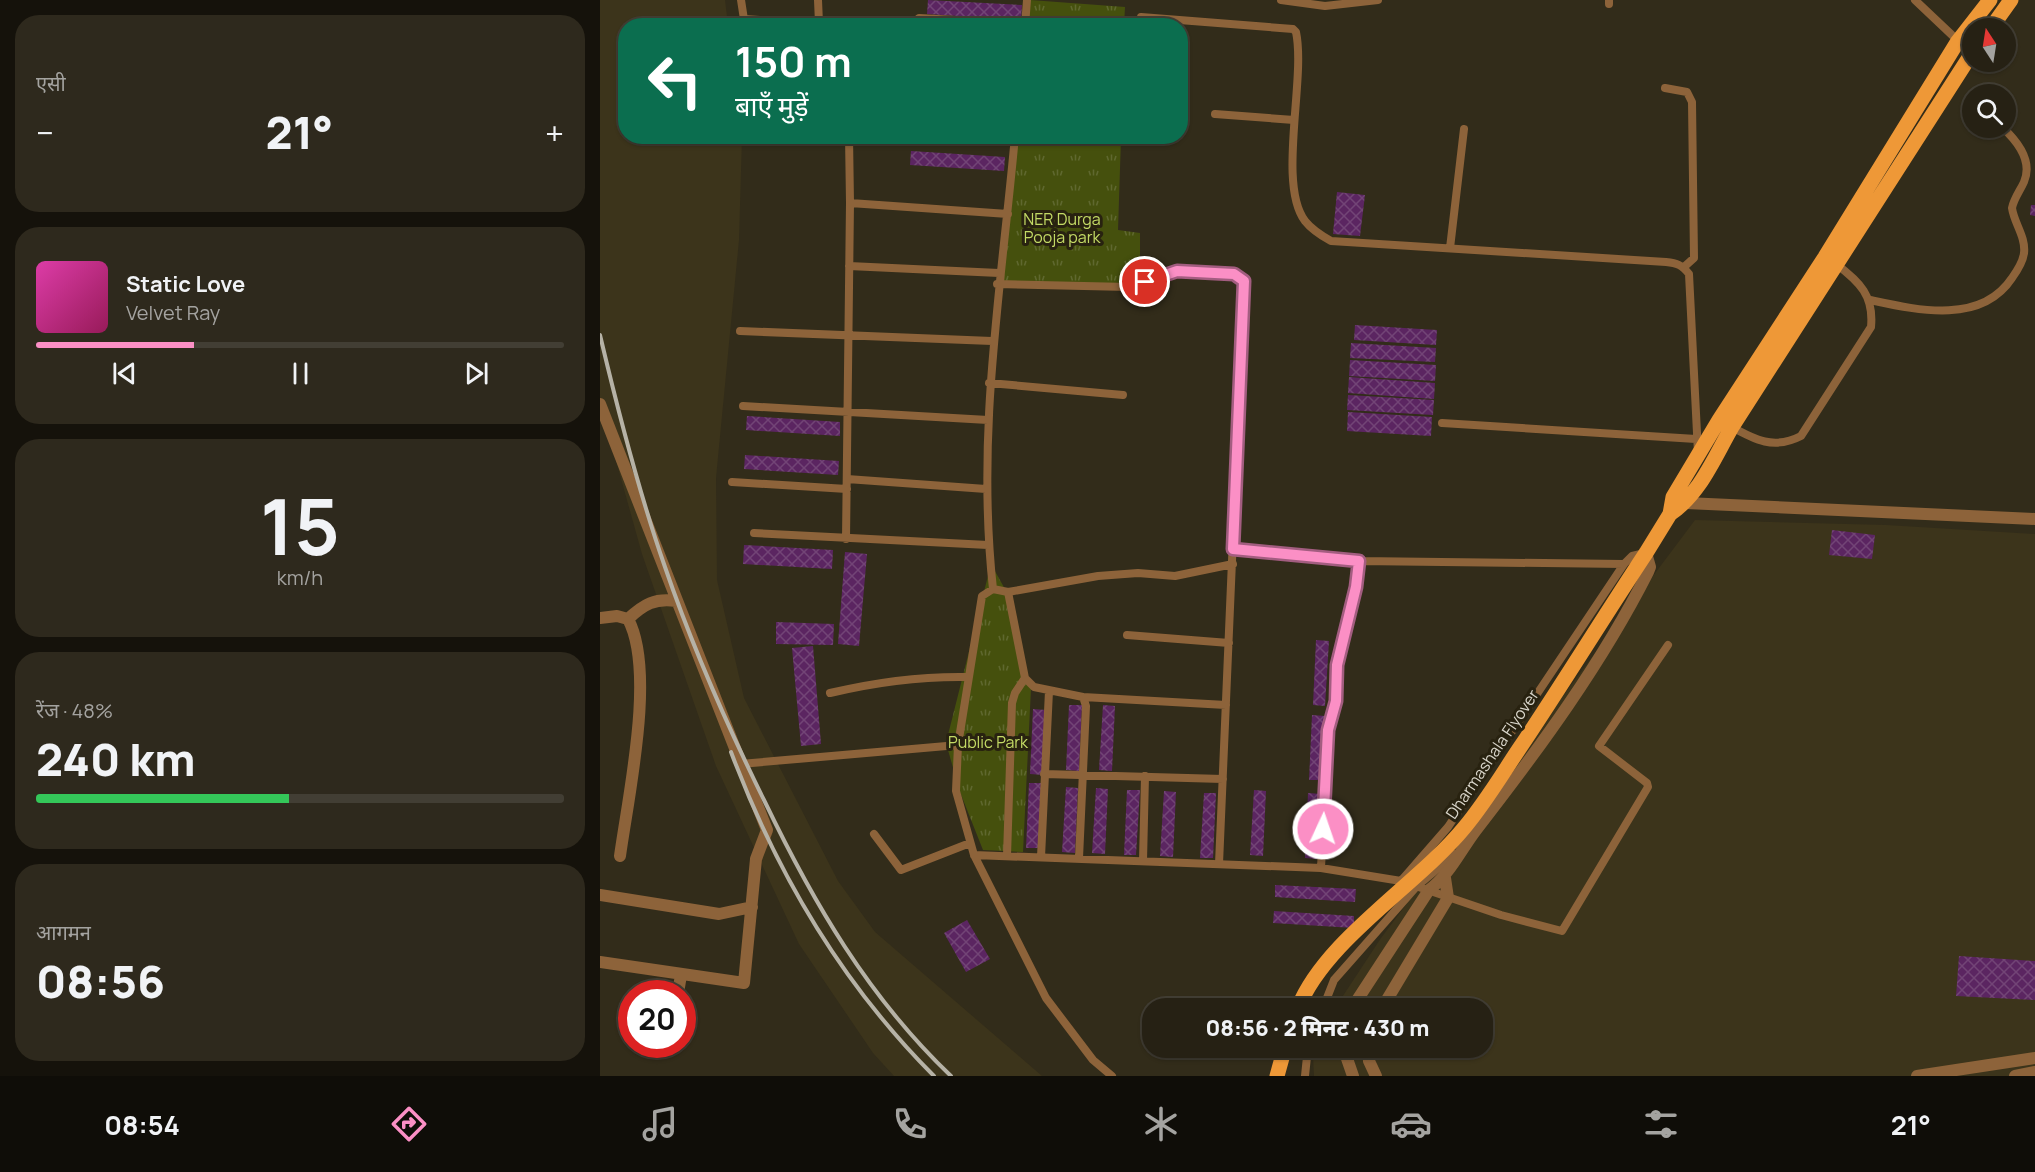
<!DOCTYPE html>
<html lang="hi">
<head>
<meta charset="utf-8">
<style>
	body { margin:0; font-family:Manrope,"Noto Sans Devanagari",sans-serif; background:#2e291d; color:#f1f3f6; height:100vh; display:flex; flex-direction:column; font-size:22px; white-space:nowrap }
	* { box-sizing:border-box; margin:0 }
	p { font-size:20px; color:#a4a3a0 }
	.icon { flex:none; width:33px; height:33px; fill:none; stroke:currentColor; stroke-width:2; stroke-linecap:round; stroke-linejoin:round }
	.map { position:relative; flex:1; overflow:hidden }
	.drawer { display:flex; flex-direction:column; gap:15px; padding:15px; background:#15120b; width:600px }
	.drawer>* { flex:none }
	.hud { position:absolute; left:18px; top:18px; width:570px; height:126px; border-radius:24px; box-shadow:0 2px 4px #0004,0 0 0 2px #423e34; background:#0b6e4f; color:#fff; overflow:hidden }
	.needle { width:39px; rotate:348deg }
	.tools { position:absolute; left:1362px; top:18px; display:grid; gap:12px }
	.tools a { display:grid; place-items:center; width:54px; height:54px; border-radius:50%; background:#262114; box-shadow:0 2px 4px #0004,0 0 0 2px #423e34; font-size:30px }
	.speed { position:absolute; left:18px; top:980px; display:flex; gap:12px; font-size:30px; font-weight:700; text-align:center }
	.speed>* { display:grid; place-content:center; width:78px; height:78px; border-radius:50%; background:#262114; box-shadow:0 2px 4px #0004,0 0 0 2px #423e34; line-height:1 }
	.speed .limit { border:9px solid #d22; background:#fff; color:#111 }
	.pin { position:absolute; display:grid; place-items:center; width:51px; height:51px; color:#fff; margin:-26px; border:3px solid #fff; border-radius:50%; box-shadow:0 2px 6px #0007 }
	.me { position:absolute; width:66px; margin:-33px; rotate:3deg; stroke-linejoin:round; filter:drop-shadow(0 0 4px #0008) }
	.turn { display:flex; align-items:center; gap:21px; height:126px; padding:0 18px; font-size:27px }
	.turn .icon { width:78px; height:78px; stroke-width:2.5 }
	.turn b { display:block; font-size:42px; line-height:51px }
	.big { font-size:45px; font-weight:800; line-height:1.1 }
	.drawer .widget { flex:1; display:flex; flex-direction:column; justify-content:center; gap:9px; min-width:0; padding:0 21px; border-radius:24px; background:#2e291d }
	.drawer .dial { align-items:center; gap:0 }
	.dial b { font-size:78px; line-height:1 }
	.song { display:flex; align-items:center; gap:18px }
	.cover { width:72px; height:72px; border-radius:9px; background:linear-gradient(135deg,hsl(320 70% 55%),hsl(330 70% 35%)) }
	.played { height:6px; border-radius:3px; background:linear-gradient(90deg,#fb8fc5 30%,#423e34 30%) }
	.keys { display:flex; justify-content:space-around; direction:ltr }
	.heat { display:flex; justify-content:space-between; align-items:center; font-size:33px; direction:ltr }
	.charge { height:9px; border-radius:4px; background:linear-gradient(90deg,#34c759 48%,#423e34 0) }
	.trip { position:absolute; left:542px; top:998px; width:351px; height:60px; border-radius:24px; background:#262114; box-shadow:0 2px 4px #0004,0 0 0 2px #423e34; font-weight:800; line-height:60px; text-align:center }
	.tabs { display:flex; height:96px; justify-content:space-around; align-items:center; background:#0f0d08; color:#a4a3a0 }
	.tabs .icon { width:42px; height:42px }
	.tabs .selected { color:#fb8fc5 }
	.tabs b { font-size:27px; color:#f1f3f6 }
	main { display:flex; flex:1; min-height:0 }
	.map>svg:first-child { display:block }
	.built { fill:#3c341b }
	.grass { fill:url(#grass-tufts) }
	.building { fill:url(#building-cross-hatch) }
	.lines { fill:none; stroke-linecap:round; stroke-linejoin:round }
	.service { stroke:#8d633a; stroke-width:8 }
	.minor { stroke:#8d633a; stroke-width:12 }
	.tertiary { stroke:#8d633a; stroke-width:12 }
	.primary { stroke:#ee9837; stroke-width:15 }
	.rail { stroke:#b6b2a6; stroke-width:4 }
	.route-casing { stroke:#a35d80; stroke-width:15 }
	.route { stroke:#fb8fc5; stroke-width:10 }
	.labels { text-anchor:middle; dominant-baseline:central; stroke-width:6; stroke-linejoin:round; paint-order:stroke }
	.park-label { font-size:16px; fill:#c3da65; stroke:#282210 }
	.street-label { font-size:16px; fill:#d9d6cb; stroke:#282210 }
</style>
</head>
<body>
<main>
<section class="drawer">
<div class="widget"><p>एसी</p>
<div class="heat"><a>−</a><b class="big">21°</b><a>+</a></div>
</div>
<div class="widget">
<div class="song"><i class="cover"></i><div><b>Static Love</b><p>Velvet Ray</p></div></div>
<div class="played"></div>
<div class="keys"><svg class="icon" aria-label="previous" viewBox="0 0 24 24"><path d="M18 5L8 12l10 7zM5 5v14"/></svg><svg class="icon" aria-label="pause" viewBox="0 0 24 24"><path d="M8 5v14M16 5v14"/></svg><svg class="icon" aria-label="next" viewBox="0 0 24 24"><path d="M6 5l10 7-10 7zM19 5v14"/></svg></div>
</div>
<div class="widget dial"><b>15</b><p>km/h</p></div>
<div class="widget"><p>रेंज · 48%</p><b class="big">240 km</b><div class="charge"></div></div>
<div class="widget"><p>आगमन</p><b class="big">08:56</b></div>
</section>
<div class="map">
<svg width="1435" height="1076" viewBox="0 0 1435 1076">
	<defs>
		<pattern id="grass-tufts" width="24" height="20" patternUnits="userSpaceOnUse" patternTransform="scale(1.5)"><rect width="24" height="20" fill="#45500d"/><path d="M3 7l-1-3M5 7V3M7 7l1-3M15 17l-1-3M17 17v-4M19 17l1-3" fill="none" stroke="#5f682f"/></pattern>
		<pattern id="building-cross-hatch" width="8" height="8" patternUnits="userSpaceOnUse" patternTransform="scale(1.5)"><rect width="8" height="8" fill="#5b2561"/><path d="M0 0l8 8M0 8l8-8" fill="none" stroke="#724476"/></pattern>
	</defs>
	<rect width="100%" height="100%" fill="#322c1a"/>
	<!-- built -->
	<path class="built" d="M 0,0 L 125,0 L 128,25 L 26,26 L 26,136 L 142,137 L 139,240 L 116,478 L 117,580 L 144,698 L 238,881 L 275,932 L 442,1076 L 294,1076 L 273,1053 L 199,944 L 116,766 L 42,554 L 0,403 Z
		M 1095,520 L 1286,525 L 1435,534 L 1435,1076 L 714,1076 L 713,1057 L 717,1047 L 882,1047 L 882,1008 L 735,1008 L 781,938 Z"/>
	<!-- grass -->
	<path class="grass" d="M 430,0 L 525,7 L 524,25 L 427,26 Z
		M 416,137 L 521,137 L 518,230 L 540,233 L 540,280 L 529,287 L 398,282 Z
		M 391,564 L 406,591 L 431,688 L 423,852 L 383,850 L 360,792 L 346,743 Z"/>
	<!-- building -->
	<path class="building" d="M 328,0 L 422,5 L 421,20 L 327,14 Z
		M 311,151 L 405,157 L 404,171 L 310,165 Z
		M 737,192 L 765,195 L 760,236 L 733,234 Z
		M 1431,205 L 1435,205 L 1435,216 L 1430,215 Z
		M 755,325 L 837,330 L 836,345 L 754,340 Z
		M 751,343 L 836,348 L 835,362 L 750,358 Z
		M 750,360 L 836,365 L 835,381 L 749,376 Z
		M 749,377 L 835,383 L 834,399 L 748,393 Z
		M 748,395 L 834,400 L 833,415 L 747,410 Z
		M 748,412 L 832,417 L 831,436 L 747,431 Z
		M 147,416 L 240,422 L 240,436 L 146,430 Z
		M 145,455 L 239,461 L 238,475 L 144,469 Z
		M 1232,530 L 1275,535 L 1272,559 L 1229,555 Z
		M 144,545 L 233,550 L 232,569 L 143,564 Z
		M 245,552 L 267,554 L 259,646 L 238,644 Z
		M 176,622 L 234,624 L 233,645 L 176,644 Z
		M 716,640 L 729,641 L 725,706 L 713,705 Z
		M 213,646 L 221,744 L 201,746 L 192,648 Z
		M 469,705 L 482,705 L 479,771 L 466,770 Z
		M 503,705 L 515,706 L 512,771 L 499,770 Z
		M 433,709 L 446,710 L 443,775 L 430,774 Z
		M 712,715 L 725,716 L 721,780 L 709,780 Z
		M 429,783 L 442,783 L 438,848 L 426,848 Z
		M 466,787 L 478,788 L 475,853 L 462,852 Z
		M 496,788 L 508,789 L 505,854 L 492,853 Z
		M 527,790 L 540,790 L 536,855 L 524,855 Z
		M 654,790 L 666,791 L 663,856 L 650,855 Z
		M 564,791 L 576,792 L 573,857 L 560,856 Z
		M 604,793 L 616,793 L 613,858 L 600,858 Z
		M 708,793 L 721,794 L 717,859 L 705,858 Z
		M 675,885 L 756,889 L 755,902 L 675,897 Z
		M 674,911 L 754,916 L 754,928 L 673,923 Z
		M 367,920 L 390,959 L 366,972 L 344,933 Z
		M 1359,956 L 1435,961 L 1435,1000 L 1356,996 Z"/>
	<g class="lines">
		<!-- service -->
		<path class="service" d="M 141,0 L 145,26
			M 218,0 L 219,23
			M 681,0 L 725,6 L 778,0
			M 1315,0 L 1372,54
			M 1009,4 L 1009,0
			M 541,17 L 693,29 L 696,32 C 706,79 677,184 705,221 C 712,230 722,236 731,241 L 1066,262 C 1077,263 1082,265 1089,274 L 1098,453
			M 144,19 L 253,26
			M 310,26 L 319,18 L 425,24
			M 425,26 L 427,0
			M 1065,88 L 1087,92 L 1092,102 L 1094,258 L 1084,267
			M 1370,96 L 1372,99
			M 615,114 L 694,120
			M 249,136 L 250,203 L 408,214
			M 415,136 C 401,290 376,434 393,589 L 408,592 L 425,678 L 434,687 L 483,697 L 486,706 L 479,858
			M 850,248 L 864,129
			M 249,266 L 399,273
			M 397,284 L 529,287 L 577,271 L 634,275 L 644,281 L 619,864
			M 1270,300 C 1317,310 1381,325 1412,278 C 1417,271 1423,262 1424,253 C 1426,237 1414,223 1412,208 C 1414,198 1420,191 1424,182 C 1433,161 1417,141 1403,128
			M 140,331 L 392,341
			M 389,383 L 523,395
			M 143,406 L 388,420
			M 842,423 L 1096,439
			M 1130,426 C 1155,440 1174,450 1201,436 L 1271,327 C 1274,296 1260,282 1236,264
			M 247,479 L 386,489
			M 132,482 L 247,489
			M 154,533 L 388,545
			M 246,539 L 250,203
			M 633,549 L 759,561 L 1024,564
			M 408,592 L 498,576 L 538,573 L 575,576 L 633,564
			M 527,635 L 629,643
			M 230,693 C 276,682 320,676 369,677
			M 483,697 L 626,705
			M 358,745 L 356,791 L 374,855 L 446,998 L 493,1060 L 512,1076
			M 140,764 L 358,745 L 382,596 L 393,589
			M 444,774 L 623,779
			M 274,834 L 301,870 L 370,843
			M 374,855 L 721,868 L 801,881 L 901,915 L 962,931 L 1048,787 L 1047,783 L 999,746 L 1068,645
			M 407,856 L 412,703 L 415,693 L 425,678
			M 441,857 L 449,691
			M 543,861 L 545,776
			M 721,868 L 728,730 L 736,701 L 737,665 L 756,587 L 759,561
			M 801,881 L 848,827 L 1024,564 L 1032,556 L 1045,553
			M 723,1008 L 734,980 L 816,887 L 855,854
			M 705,1076 L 708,1047"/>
		<!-- minor -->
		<path class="minor" d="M 0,404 L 167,830 L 156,859 L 144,983 L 0,962
			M 1080,500 L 1086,503 L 1435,519
			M 0,618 L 17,616 L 28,619 C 56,671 28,797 20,856
			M 28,619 C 44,604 55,598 76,601
			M 0,895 L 119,914 L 152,907
			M 78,993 L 81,975"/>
		<!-- tertiary -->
		<path class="tertiary" d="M 752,1008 L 829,890 C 850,874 860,851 876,830 C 939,749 1002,663 1048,572 L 1050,567 L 1046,553
			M 782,1008 L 848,898 L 845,878
			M 743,1047 L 753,1076
			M 768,1047 L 769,1061 L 776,1076
			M 1317,1076 L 1435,1058
			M 1415,1076 L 1435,1072"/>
		<!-- primary -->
		<path class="primary" d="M 1391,28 L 1411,0
			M 1070,514 C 1100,494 1114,458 1132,427 L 1372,53
			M 698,1008 C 725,940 817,885 864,828 C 885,803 901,776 919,749 C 962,685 1003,618 1046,553 L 1070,514 L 1073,497 L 1119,420 L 1225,257 L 1358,41 L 1390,0
			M 677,1076 L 685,1047"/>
		<!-- rail -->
		<path class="rail" d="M 0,335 C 18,411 39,493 65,567 C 92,646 127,725 164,800 C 213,902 268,997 351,1076
			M 131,752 C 177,874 242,984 334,1076"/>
	</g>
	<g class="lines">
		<defs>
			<path id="route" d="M 545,282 L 577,271 L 634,274 L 644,281 L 633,549 L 759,561 L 756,587 L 737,665 L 736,701 L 728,730 L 723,829"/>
		</defs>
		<!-- route casing -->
		<use href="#route" class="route-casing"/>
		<!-- route -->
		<use href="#route" class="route"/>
	</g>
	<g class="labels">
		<!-- park labels -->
		<g class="park-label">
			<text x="462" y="219">NER Durga<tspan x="462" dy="18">Pooja park</tspan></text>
			<text x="388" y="742">Public Park</text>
		</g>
		<!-- street labels -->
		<g class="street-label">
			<text transform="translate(892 754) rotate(-56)">Dharmashala Flyover</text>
		</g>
	</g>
</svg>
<div class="tools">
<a><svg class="needle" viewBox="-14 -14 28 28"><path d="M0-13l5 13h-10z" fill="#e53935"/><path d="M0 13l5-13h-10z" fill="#a4a3a0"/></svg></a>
<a><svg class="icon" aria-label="search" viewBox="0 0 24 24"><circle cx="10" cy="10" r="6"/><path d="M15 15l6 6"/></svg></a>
</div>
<div class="speed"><div class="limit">20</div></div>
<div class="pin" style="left:545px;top:282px;background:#d93025"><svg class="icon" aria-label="arrive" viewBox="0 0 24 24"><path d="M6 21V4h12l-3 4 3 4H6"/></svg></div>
<svg class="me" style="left:723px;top:829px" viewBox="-20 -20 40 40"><circle r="17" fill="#fb8fc5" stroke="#fff" stroke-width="3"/><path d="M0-11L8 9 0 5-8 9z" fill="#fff"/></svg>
<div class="trip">08:56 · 2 मिनट · 430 m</div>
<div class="hud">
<div class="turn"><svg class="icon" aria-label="left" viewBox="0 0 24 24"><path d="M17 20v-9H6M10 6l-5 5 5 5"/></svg><div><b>150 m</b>बाएँ मुड़ें</div></div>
</div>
</div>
</main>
<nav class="tabs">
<b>08:54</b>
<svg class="icon selected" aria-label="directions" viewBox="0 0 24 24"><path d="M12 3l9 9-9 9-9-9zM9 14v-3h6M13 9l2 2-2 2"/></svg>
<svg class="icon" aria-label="music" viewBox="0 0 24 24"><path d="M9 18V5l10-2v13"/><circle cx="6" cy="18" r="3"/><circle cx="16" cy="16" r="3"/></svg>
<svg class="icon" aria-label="phone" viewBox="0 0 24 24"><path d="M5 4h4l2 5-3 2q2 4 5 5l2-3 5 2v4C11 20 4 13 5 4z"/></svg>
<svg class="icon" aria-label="climate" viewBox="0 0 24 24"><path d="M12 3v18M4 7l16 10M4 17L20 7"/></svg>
<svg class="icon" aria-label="car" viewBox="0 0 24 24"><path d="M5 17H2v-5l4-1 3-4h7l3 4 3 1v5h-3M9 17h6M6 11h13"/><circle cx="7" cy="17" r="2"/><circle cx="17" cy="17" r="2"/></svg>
<svg class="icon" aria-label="filters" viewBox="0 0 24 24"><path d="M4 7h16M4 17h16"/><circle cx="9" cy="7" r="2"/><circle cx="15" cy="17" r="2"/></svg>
<b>21°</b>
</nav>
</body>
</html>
